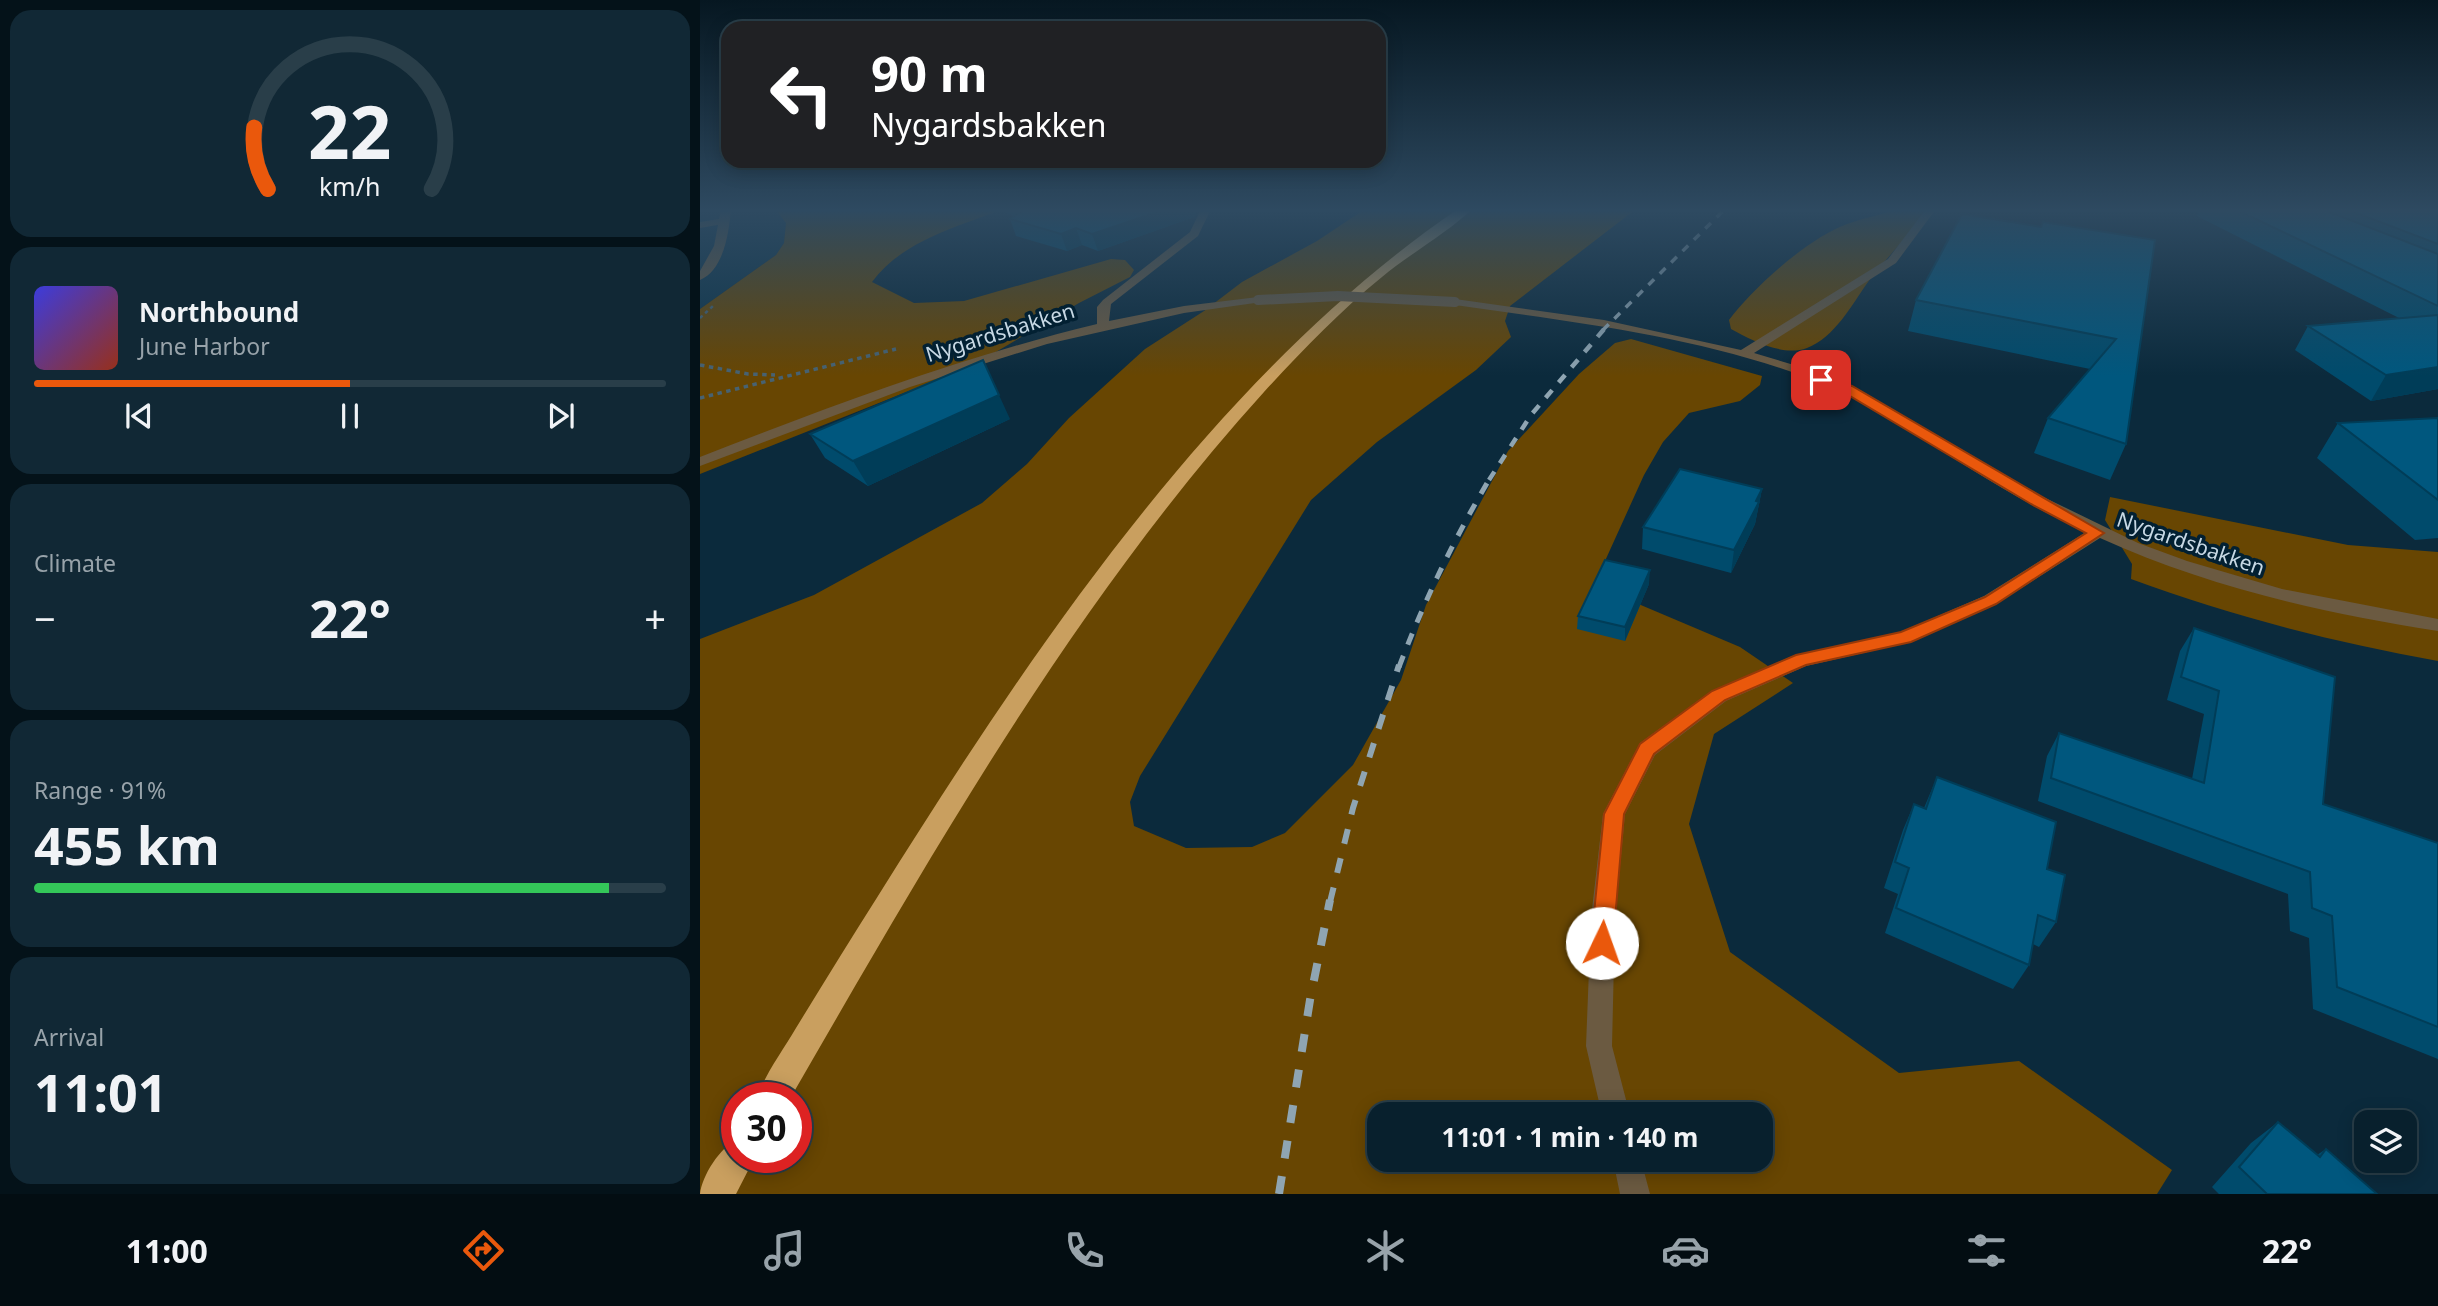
<!DOCTYPE html>
<html lang="en">
<head>
<meta charset="utf-8">
<style>
	body { margin:0; font-family:"Noto Sans",sans-serif; background:#112835; color:#f1f3f6; height:100vh; display:flex; flex-direction:column; font-size:26px; white-space:nowrap }
	* { box-sizing:border-box; margin:0 }
	p { font-size:23px; color:#98a3aa }
	.icon { flex:none; width:38px; height:38px; fill:none; stroke:currentColor; stroke-width:2; stroke-linecap:round; stroke-linejoin:round }
	.map { position:relative; flex:1; overflow:hidden }
	.details { display:flex; flex-direction:column; gap:10px; padding:10px; background:#041219; width:700px }
	.details>* { flex:none }
	.hud { position:absolute; left:21px; top:21px; width:665px; height:147px; border-radius:21px; box-shadow:0 4px 18px #0003,0 0 0 2px #293e49; background:#202124; color:#fff; overflow:hidden }
	.fabs { position:absolute; left:1654px; top:1110px; display:grid; gap:14px }
	.fabs a { display:grid; place-items:center; width:63px; height:63px; border-radius:14px; background:#08202d; box-shadow:0 4px 18px #0003,0 0 0 2px #293e49; font-size:35px }
	.speed { position:absolute; left:21px; top:1082px; display:flex; gap:14px; font-size:35px; font-weight:700; text-align:center }
	.speed>* { display:grid; place-content:center; width:91px; height:91px; border-radius:50%; background:#08202d; box-shadow:0 4px 18px #0003,0 0 0 2px #293e49; line-height:1 }
	.speed .limit { border:10px solid #d22; background:#fff; color:#111 }
	.pin { position:absolute; display:grid; place-items:center; width:60px; height:60px; color:#fff; margin:-30px; border-radius:14px; box-shadow:0 4px 10px #0006 }
	.me { position:absolute; width:77px; margin:-38px; rotate:3deg; stroke-linejoin:round; filter:drop-shadow(0 0 5px #0008) }
	.turn { display:flex; align-items:center; gap:24px; height:147px; padding:0 35px; font-size:32px }
	.turn .icon { width:91px; height:91px; stroke-width:2.5 }
	.turn b { display:block; font-size:49px; line-height:60px }
	.big { font-size:52px; font-weight:700; line-height:1.1 }
	.details .tile { flex:1; display:flex; flex-direction:column; justify-content:center; gap:10px; min-width:0; padding:0 24px; border-radius:21px; background:#112835 }
	.details .dial { align-items:center; gap:0 }
	.dial svg { height:182px; overflow:visible; fill:none; stroke:#293e49; stroke-width:7; stroke-linecap:round; text-anchor:middle }
	.dial text { fill:#f1f3f6; stroke:none }
	.song { display:flex; align-items:center; gap:21px }
	.cover { width:84px; height:84px; border-radius:10px; background:linear-gradient(135deg,hsl(240 70% 55%),hsl(10 70% 35%)) }
	.played { height:7px; border-radius:4px; background:linear-gradient(90deg,#ea580c 50%,#293e49 50%) }
	.keys { display:flex; justify-content:space-around; direction:ltr }
	.heat { display:flex; justify-content:space-between; align-items:center; font-size:38px; direction:ltr }
	.charge { height:10px; border-radius:5px; background:linear-gradient(90deg,#34c759 91%,#293e49 0) }
	.trip { position:absolute; left:667px; top:1102px; width:406px; height:70px; border-radius:21px; background:#08202d; box-shadow:0 4px 18px #0003,0 0 0 2px #293e49; font-weight:700; line-height:70px; text-align:center }
	.tabs { display:flex; height:112px; justify-content:space-around; align-items:center; background:#030d12; color:#98a3aa }
	.tabs .icon { width:49px; height:49px }
	.tabs .on { color:#ea580c }
	.tabs b { font-size:32px; color:#f1f3f6 }
	main { display:flex; flex:1; min-height:0 }
	.map>svg:first-child { display:block }
	.built { fill:#0c344a }
	.green { fill:#684602; fill-rule:evenodd }
	.lines { fill:none; stroke-linecap:round; stroke-linejoin:round }
	.path-far1 { stroke:#476272; stroke-width:2.5; stroke-dasharray:3.5 3.5; stroke-linecap:butt }
	.path { stroke:#476272; stroke-width:3.5; stroke-dasharray:4.5 4.5; stroke-linecap:butt }
	.lane { fill:#6b5a41; fill-rule:evenodd }
	.street { fill:#6b5a41; fill-rule:evenodd }
	.highway { fill:#c99f5f; fill-rule:evenodd }
	.rail-far4 { stroke:#8fa5b2; stroke-width:3.5; stroke-dasharray:8 8; stroke-linecap:butt }
	.rail-far3 { stroke:#8fa5b2; stroke-width:4.5; stroke-dasharray:10 10; stroke-linecap:butt }
	.rail-far2 { stroke:#8fa5b2; stroke-width:5; stroke-dasharray:12 12; stroke-linecap:butt }
	.rail-far1 { stroke:#8fa5b2; stroke-width:6; stroke-dasharray:15 15; stroke-linecap:butt }
	.rail { stroke:#8fa5b2; stroke-width:8; stroke-dasharray:18 18; stroke-linecap:butt }
	.street-bridge { stroke:#6b5a41; stroke-width:10 }
	.wall { fill:#004b6c }
	.shaded-wall { fill:#003d58 }
	.building { fill:#00577e; stroke:#003d58; stroke-width:2 }
	.route { fill:#ea580c; stroke:#983908; stroke-width:2 }
	.labels { text-anchor:middle; dominant-baseline:central; stroke-width:7; stroke-linejoin:round; paint-order:stroke }
	.far-street-label { font-size:21px; fill:#c7d8e4; stroke:#022032 }
</style>
</head>
<body>
<main>
<section class="details">
<div class="tile dial"><svg viewBox="0 0 100 80">
<path d="M14 69A42 42 0 1 1 86 69"/>
<path d="M14 69A42 42 0 0 1 8 42" stroke="#ea580c"/>
<text x="50" y="56" font-size="32" font-weight="700">22</text>
<text x="50" y="72" font-size="11">km/h</text>
</svg></div>
<div class="tile">
<div class="song"><i class="cover"></i><div><b>Northbound</b><p>June Harbor</p></div></div>
<div class="played"></div>
<div class="keys"><svg class="icon" aria-label="previous" viewBox="0 0 24 24"><path d="M18 5L8 12l10 7zM5 5v14"/></svg><svg class="icon" aria-label="pause" viewBox="0 0 24 24"><path d="M8 5v14M16 5v14"/></svg><svg class="icon" aria-label="next" viewBox="0 0 24 24"><path d="M6 5l10 7-10 7zM19 5v14"/></svg></div>
</div>
<div class="tile"><p>Climate</p>
<div class="heat"><a>−</a><b class="big">22°</b><a>+</a></div>
</div>
<div class="tile"><p>Range · 91%</p><b class="big">455 km</b><div class="charge"></div></div>
<div class="tile"><p>Arrival</p><b class="big">11:01</b></div>
</section>
<div class="map">
<svg width="1738" height="1194" viewBox="0 0 1738 1194">
	<rect width="100%" height="100%" fill="#0b2a3c"/>
	<!-- built -->
	<path class="built" d="M 0,209 L 75,209 L 86,222 L 84,243 L 76,255 L 0,309 Z"/>
	<!-- green -->
	<path class="green" d="M 75,209 L 303,209 C 257,227 202,241 172,282 L 214,303 L 264,301 L 411,259 L 425,260 L 434,270 L 430,277 L 379,303 L 272,366 L 0,474 L 0,309 L 76,255 L 84,243 L 86,223 Z
		M 665,209 L 936,209 L 810,306 L 805,321 L 811,337 L 776,370 L 677,442 L 611,500 L 440,776 L 430,802 L 434,826 L 486,848 L 552,847 L 585,833 L 653,765 L 701,680 L 726,605 L 808,451 L 879,374 L 915,343 L 931,339 L 1062,376 L 1060,385 L 1040,401 L 989,413 L 963,442 L 944,475 L 900,572 L 903,589 L 1040,647 L 1093,683 L 1014,734 L 989,824 L 1030,952 L 1199,1073 L 1319,1061 L 1472,1170 L 1457,1194 L 0,1194 L 0,639 L 114,595 L 282,503 L 327,464 L 369,418 L 445,349 L 504,311 L 542,282 L 617,241 ZM 37,1097 L 96,1097 L 96,1157 L 37,1157 ZM 679,1115 L 1060,1115 L 1060,1160 L 679,1160 Z
		M 1200,209 L 1238,209 C 1212,228 1188,257 1168,282 C 1151,306 1135,337 1107,348 C 1083,357 1051,340 1031,329 L 1029,320 C 1053,288 1108,238 1147,224 C 1164,218 1182,214 1200,209 Z
		M 1410,497 L 1648,545 L 1738,552 L 1738,661 C 1633,642 1531,616 1431,579 L 1432,564 L 1405,520 Z"/>
	<g class="lines">
		<!-- path-far1 -->
		<path class="path-far1" d="M 0,318 L 13,306"/>
		<!-- path -->
		<path class="path" d="M 0,365 L 48,374 L 75,375
			M 0,398 L 196,349"/>
		<!-- lane -->
		<path class="lane" d="M 25,218 L 29,219 L 29,223 L 0,228 L 0,222 Z"/>
		<!-- street -->
		<path class="street" d="M 21,209 L 31,209 C 29,232 24,270 0,280 L 0,271 L 14,246 Z
			M 501,209 L 511,209 L 498,236 L 411,304 L 409,321 L 484,306 L 558,297 L 564,300 L 562,302 L 484,313 L 347,344 L 210,387 L 0,466 L 0,457 C 131,406 261,357 397,324 L 397,307 L 403,300 L 490,232 Z
			M 1226,209 L 1236,209 L 1196,263 L 1054,353 L 1104,368 L 1165,393 L 1325,488 L 1438,543 L 1487,561 L 1582,589 L 1738,619 L 1738,631 C 1622,613 1508,587 1400,538 L 1296,604 L 1211,642 L 1106,666 L 1026,701 L 955,755 L 925,814 L 915,918 L 912,1046 L 930,1115 L 902,1115 L 886,1046 L 891,918 L 903,814 L 940,743 L 1012,691 L 1095,655 L 1201,632 L 1284,596 L 1386,532 C 1323,504 1266,465 1207,430 C 1187,418 1168,404 1147,394 C 1025,339 887,324 755,305 L 749,302 L 755,299 L 904,320 L 1041,350 L 1188,259 Z
			M 913,1160 L 941,1160 L 950,1194 L 920,1194 Z"/>
		<!-- highway -->
		<path class="highway" d="M 758,209 L 772,209 C 749,232 708,255 682,277 C 639,312 601,352 564,392 C 374,602 232,853 91,1097 L 57,1097 C 66,1073 83,1050 96,1028 C 123,984 150,940 178,896 C 332,650 516,374 758,209 Z
			M 37,1140 L 37,1157 L 55,1157 L 36,1194 L 0,1194 C 2,1176 20,1147 37,1140 Z"/>
		<!-- rail-far4 -->
		<path class="rail-far4" d="M 903,330 L 1025,209"/>
		<!-- rail-far3 -->
		<path class="rail-far3" d="M 789,480 L 831,415 L 905,328"/>
		<!-- rail-far2 -->
		<path class="rail-far2" d="M 699,667 C 724,601 754,539 790,478"/>
		<!-- rail-far1 -->
		<path class="rail-far1" d="M 630,902 L 653,808 L 699,665"/>
		<!-- rail -->
		<path class="rail" d="M 579,1194 L 610,1000 L 630,900"/>
		<!-- street-bridge -->
		<path class="street-bridge" d="M 558,300 L 638,296 L 755,302"/>
	</g>
	<!-- wall -->
	<path class="wall" d="M 296,209 L 498,209 L 494,217 L 398,251 L 382,245 L 367,251 L 316,236 L 310,219 L 314,216 Z
		M 1500,209 L 1738,209 L 1738,389 L 1671,401 L 1595,350 L 1608,326 L 1699,318 L 1497,216 Z
		M 1341,227 L 1455,240 L 1426,444 L 1410,480 L 1334,453 L 1348,418 L 1390,369 L 1208,331 L 1216,300 Z
		M 1738,418 L 1738,538 L 1715,540 L 1617,458 L 1638,423 Z
		M 310,419 L 168,486 L 125,458 L 110,434 Z
		M 1062,489 L 1055,524 L 1031,573 L 942,549 L 943,527 Z
		M 949,584 L 925,641 L 877,629 L 878,616 Z
		M 1494,628 L 1623,804 L 1738,843 L 1738,1059 L 1613,1009 L 1609,938 L 1590,931 L 1588,894 L 1338,801 L 1347,756 L 1359,733 L 1492,779 L 1504,714 L 1467,700 L 1480,651 Z
		M 1237,777 L 1347,869 L 1356,922 L 1339,947 L 1333,944 L 1329,965 L 1313,989 L 1185,933 L 1198,894 L 1184,888 L 1203,830 L 1214,804 L 1224,808 Z
		M 1578,1122 L 1617,1155 L 1626,1149 L 1677,1194 L 1519,1194 L 1512,1187 L 1551,1143 Z"/>
	<!-- shaded-wall -->
	<path class="shaded-wall" d="M 466,209 L 498,209 L 494,217 L 398,251 L 392,234 Z
		M 376,228 L 382,245 L 367,251 L 361,234 Z
		M 1738,367 L 1738,389 L 1671,401 L 1686,375 Z
		M 299,395 L 310,419 L 168,486 L 153,461 Z
		M 1062,489 L 1055,524 L 1031,573 L 1034,550 Z
		M 950,570 L 949,584 L 925,641 L 925,627 Z"/>
	<!-- building -->
	<path class="building" d="M 325,209 L 466,209 L 392,234 L 376,228 L 361,234 L 310,219 Z
		M 1535,209 L 1622,209 L 1738,254 L 1738,306 Z
		M 1646,209 L 1738,209 L 1738,244 Z
		M 1262,214 L 1341,227 L 1343,222 L 1455,240 L 1426,444 L 1348,418 L 1416,339 L 1216,300 Z
		M 1738,315 L 1738,367 L 1686,375 L 1608,326 Z
		M 283,360 L 299,395 L 153,461 L 110,434 Z
		M 1738,418 L 1738,500 L 1638,423 Z
		M 980,469 L 1062,489 L 1056,501 L 1059,502 L 1034,550 L 943,527 Z
		M 905,560 L 950,570 L 925,627 L 878,616 Z
		M 1494,628 L 1635,677 L 1623,804 L 1738,843 L 1738,1027 L 1637,987 L 1632,916 L 1612,908 L 1610,872 L 1351,778 L 1359,733 L 1504,783 L 1519,691 L 1481,677 Z
		M 1237,777 L 1356,822 L 1347,869 L 1365,875 L 1356,922 L 1338,915 L 1329,965 L 1196,908 L 1209,868 L 1195,862 L 1214,804 L 1226,809 Z
		M 1578,1122 L 1620,1157 L 1626,1149 L 1677,1194 L 1567,1194 L 1539,1167 Z"/>
	<!-- sky -->
	<linearGradient id="sky" x2="0" y2="1"><stop stop-color="#061721"/><stop offset="0.56" stop-color="#2e4a61"/><stop offset="1" stop-color="#2e4a61" stop-opacity="0"/></linearGradient>
	<rect width="1738" height="376" fill="url(#sky)"/>
	<!-- route -->
	<path class="route" d="M 1121,377 L 1152,386 L 1404,533 L 1296,604 L 1211,642 L 1106,665 L 1025,700 L 954,754 L 924,814 L 913,943 L 910,951 L 902,954 L 894,951 L 891,943 L 904,814 L 940,744 L 1012,691 L 1096,655 L 1201,632 L 1285,597 L 1386,533 L 1331,504 L 1143,392 L 1117,383 L 1117,378 Z"/>
	<g class="labels">
		<!-- far-street labels -->
		<g class="far-street-label">
			<text transform="translate(300 332) rotate(-17)">Nygardsbakken</text>
			<text transform="translate(1491 543) rotate(19)">Nygardsbakken</text>
		</g>
	</g>
</svg>
<div class="fabs">
<a><svg class="icon" aria-label="layers" viewBox="0 0 24 24"><path d="M12 4l9 5-9 5-9-5zM3 14l9 5 9-5"/></svg></a>
</div>
<div class="speed"><div class="limit">30</div></div>
<div class="pin" style="left:1121px;top:380px;background:#d93025"><svg class="icon" aria-label="arrive" viewBox="0 0 24 24"><path d="M6 21V4h12l-3 4 3 4H6"/></svg></div>
<svg class="me" style="left:902px;top:943px" viewBox="-20 -20 40 40"><circle r="19" fill="#fff"/><path d="M0-13L10 11 0 6-10 11z" fill="#ea580c"/></svg>
<div class="trip">11:01 · 1 min · 140 m</div>
<div class="hud">
<div class="turn"><svg class="icon" aria-label="left" viewBox="0 0 24 24"><path d="M17 20v-9H6M10 6l-5 5 5 5"/></svg><div><b>90 m</b>Nygardsbakken</div></div>
</div>
</div>
</main>
<nav class="tabs">
<b>11:00</b>
<svg class="icon on" aria-label="directions" viewBox="0 0 24 24"><path d="M12 3l9 9-9 9-9-9zM9 14v-3h6M13 9l2 2-2 2"/></svg>
<svg class="icon" aria-label="music" viewBox="0 0 24 24"><path d="M9 18V5l10-2v13"/><circle cx="6" cy="18" r="3"/><circle cx="16" cy="16" r="3"/></svg>
<svg class="icon" aria-label="phone" viewBox="0 0 24 24"><path d="M5 4h4l2 5-3 2q2 4 5 5l2-3 5 2v4C11 20 4 13 5 4z"/></svg>
<svg class="icon" aria-label="climate" viewBox="0 0 24 24"><path d="M12 3v18M4 7l16 10M4 17L20 7"/></svg>
<svg class="icon" aria-label="car" viewBox="0 0 24 24"><path d="M5 17H2v-5l4-1 3-4h7l3 4 3 1v5h-3M9 17h6M6 11h13"/><circle cx="7" cy="17" r="2"/><circle cx="17" cy="17" r="2"/></svg>
<svg class="icon" aria-label="filters" viewBox="0 0 24 24"><path d="M4 7h16M4 17h16"/><circle cx="9" cy="7" r="2"/><circle cx="15" cy="17" r="2"/></svg>
<b>22°</b>
</nav>
</body>
</html>
